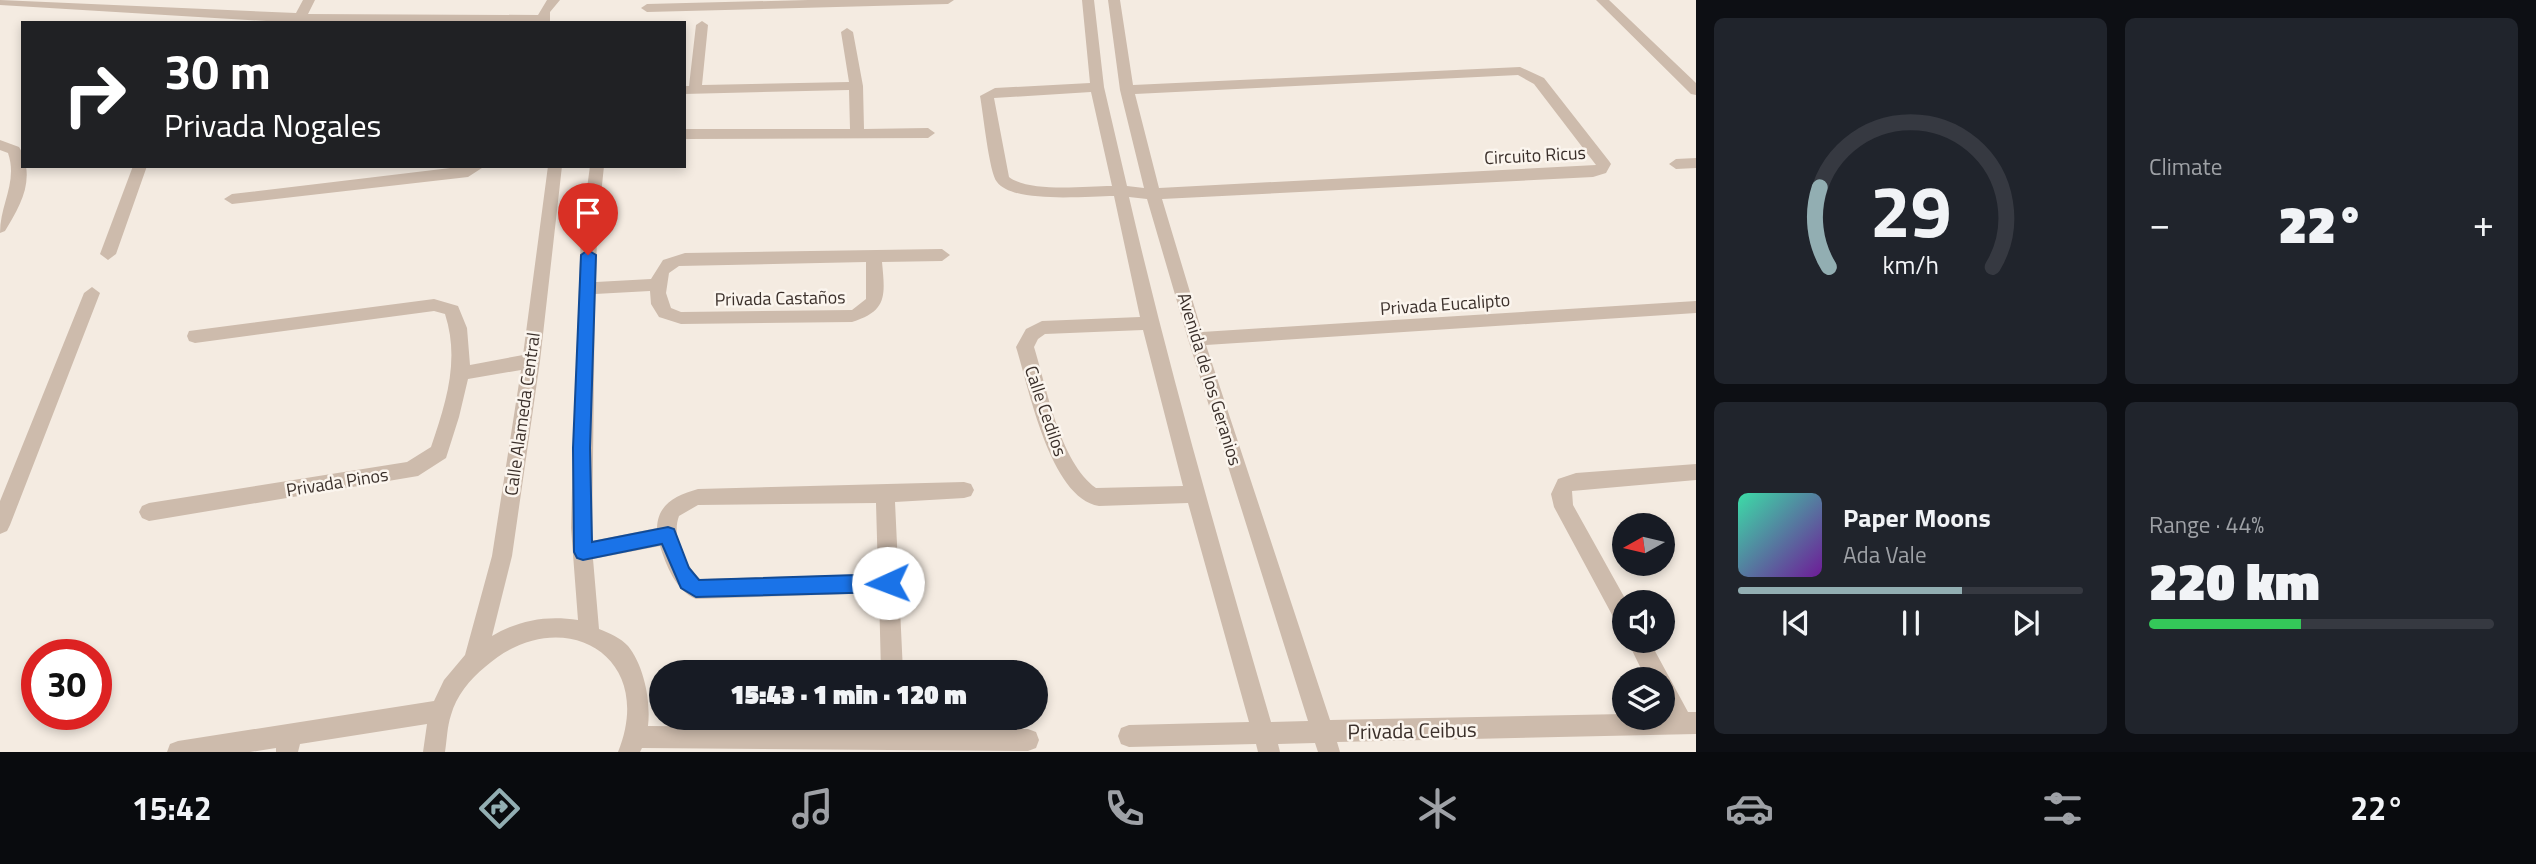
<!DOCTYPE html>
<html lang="en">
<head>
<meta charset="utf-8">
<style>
	body { margin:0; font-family:"Titillium Web",sans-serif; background:#20242c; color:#f1f3f6; height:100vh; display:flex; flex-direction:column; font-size:26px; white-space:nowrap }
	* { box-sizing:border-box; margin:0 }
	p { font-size:23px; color:#9ea1a6 }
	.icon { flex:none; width:38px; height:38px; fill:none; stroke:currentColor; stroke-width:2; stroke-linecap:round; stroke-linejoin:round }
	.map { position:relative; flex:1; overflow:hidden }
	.drawer { display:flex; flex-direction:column; gap:18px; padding:18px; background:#0d0f14; width:840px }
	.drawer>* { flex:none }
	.top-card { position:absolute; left:21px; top:21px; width:665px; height:147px; border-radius:0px; box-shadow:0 4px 10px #0003; background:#202124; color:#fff; overflow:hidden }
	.needle { width:46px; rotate:262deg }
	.buttons { position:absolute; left:1612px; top:513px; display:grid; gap:14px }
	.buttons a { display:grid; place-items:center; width:63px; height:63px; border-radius:50%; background:#171b24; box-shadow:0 4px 10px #0003; font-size:35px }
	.speed { position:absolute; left:21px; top:639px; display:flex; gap:14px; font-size:35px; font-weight:700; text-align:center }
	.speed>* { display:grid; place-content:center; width:91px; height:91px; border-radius:50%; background:#171b24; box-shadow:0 4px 10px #0003; line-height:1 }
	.speed .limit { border:10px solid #d22; background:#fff; color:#111 }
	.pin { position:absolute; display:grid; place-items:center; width:60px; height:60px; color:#fff; margin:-72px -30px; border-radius:50% 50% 50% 0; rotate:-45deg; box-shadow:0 0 7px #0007 }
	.pin .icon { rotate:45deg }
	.me { position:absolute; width:77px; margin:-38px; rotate:268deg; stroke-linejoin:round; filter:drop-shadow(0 0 5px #0008) }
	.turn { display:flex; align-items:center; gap:24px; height:147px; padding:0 28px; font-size:32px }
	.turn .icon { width:91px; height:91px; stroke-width:2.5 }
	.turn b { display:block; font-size:49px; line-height:60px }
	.big { font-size:52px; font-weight:800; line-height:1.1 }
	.drawer .widget { flex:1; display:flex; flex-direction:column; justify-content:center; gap:10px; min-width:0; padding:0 24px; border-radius:10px; background:#20242c }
	.drawer .dial { align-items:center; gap:0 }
	.dial svg { height:182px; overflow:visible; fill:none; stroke:#363941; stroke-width:7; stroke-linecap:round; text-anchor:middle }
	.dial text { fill:#f1f3f6; stroke:none }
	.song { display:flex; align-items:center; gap:21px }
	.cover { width:84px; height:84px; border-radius:10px; background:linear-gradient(135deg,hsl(160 70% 55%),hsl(280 70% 35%)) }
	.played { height:7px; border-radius:4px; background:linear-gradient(90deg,#92aeb2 65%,#363941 65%) }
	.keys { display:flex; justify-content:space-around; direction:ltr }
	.heat { display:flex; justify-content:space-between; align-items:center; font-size:38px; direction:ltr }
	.charge { height:10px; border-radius:5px; background:linear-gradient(90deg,#34c759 44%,#363941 0) }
	.drawer .tiles { flex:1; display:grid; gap:18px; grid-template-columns:repeat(2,1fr) }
	.trip { position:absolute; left:649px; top:660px; width:399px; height:70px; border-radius:35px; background:#171b24; box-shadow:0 4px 10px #0003; font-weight:800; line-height:70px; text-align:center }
	.dock { display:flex; height:112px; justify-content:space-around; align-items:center; background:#090b0e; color:#9ea1a6 }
	.dock .icon { width:49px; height:49px }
	.dock .on { color:#92aeb2 }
	.dock b { font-size:32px; color:#f1f3f6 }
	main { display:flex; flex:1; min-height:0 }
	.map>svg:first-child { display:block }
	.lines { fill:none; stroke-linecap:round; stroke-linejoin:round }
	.minor { fill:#cdbbac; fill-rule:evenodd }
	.route { fill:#1a73e8; stroke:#114b97; stroke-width:2 }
	.labels { text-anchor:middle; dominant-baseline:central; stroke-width:5; stroke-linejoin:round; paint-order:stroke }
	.street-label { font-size:18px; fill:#3b302b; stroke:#fbf5ee }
	.near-street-label { font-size:21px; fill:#3b302b; stroke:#fbf5ee }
</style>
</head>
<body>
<main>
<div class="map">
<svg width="1696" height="752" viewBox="0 0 1696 752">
	<rect width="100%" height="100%" fill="#f4ebe1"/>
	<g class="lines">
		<!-- minor -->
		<path class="minor" d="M 0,0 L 296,13 L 303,0 L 315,0 L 308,14 L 538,15 L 547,0 L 560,0 L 550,12 L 550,23 L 299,23 L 0,5 Z
			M 808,0 L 954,0 L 948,4 L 647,12 L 641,8 L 647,4 Z
			M 1082,0 L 1094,0 L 1104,87 L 1127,186 L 1144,188 L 1120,90 L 1108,0 L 1120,0 L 1133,85 L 1520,67 L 1544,78 L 1609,161 L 1611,164 L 1606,173 L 1593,177 L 1162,199 L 1202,332 L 1696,301 L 1696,313 L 1206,345 L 1330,720 L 1624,714 L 1624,718 L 1662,718 L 1662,679 L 1646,679 L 1627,640 L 1649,640 L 1688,712 L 1696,712 L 1696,734 L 1337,742 L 1340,752 L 1318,752 L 1315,743 L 1278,744 L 1280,752 L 1258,752 L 1256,744 L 1129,747 L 1121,744 L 1118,736 L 1121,728 L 1129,725 L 1249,722 L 1188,503 L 1099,506 C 1050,498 1029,388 1016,347 L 1026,329 L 1042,321 L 1140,317 L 1114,196 C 1088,196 1013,204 997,182 C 989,173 983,111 980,96 L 995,88 L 1090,83 ZM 1518,75 L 1534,84 L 1596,165 L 1159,188 L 1135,94 ZM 1091,92 L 1112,186 C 1085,186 1030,193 1009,177 L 994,98 ZM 1129,197 L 1147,199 L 1188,339 L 1308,721 L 1271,722 C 1220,547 1170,374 1129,197 ZM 1143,330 L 1183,486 L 1096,488 C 1060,462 1047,389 1034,347 L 1038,339 L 1045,334 Z
			M 1596,0 L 1609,0 L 1696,83 L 1696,95 L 1691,94 Z
			M 702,21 L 708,25 L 702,85 L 849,82 L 841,32 L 847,28 L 853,32 L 863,86 L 864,129 L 928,128 L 935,133 L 928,138 L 684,139 L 684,129 L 850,129 L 849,90 L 684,94 L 684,86 L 689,86 L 696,25 Z
			M 0,140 L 19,147 L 23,154 L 23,166 L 26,166 C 30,190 17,211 5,231 L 0,233 C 0,204 18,182 8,153 L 0,150 Z
			M 1696,158 L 1696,168 L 1676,169 L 1669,164 L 1676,159 Z
			M 133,166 L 147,166 L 116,254 L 108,260 L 100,254 Z
			M 467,166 L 485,166 L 468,177 L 232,204 L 224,199 L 232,194 Z
			M 548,166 L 562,166 L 540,361 L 512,556 L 492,636 C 519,620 547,615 578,620 L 571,528 L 573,448 L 581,233 L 590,166 L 604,166 L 597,233 L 596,282 L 651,279 L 663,260 L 685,253 L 942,249 L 950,255 L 942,261 L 882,262 C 885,295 888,311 852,322 L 681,324 L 659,317 L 651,304 L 650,291 L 595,294 L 592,541 L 657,528 C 658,503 677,495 698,489 L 964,482 L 971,484 L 974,490 L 971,496 L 964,498 L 895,502 L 903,672 L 881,672 L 879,593 L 696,599 C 676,591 666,565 660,546 L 593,559 L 599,629 C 609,633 621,638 628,646 C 644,666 651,701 648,726 L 1028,729 L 1036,732 L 1039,740 L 1036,748 L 1028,751 L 642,748 L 640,752 L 618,752 C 658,653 559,601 485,667 C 470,679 456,696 451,715 C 447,727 447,740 445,752 L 423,752 L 427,724 L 300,744 L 298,752 L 276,752 L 276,748 L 250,752 L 167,752 L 170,744 L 178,741 L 434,701 L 444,680 L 465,655 L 492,556 L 521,370 L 468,379 L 459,417 L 446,458 L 418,476 L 149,521 L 142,518 L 139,512 L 142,506 L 149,503 L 407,462 L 431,447 C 446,403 460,360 445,314 L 434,311 L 195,343 L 189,341 L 187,336 L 189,331 L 434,299 L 458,306 L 467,328 L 470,365 L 523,355 ZM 866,262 L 866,299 L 852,310 L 681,312 L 671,308 L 666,293 L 669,273 L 679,266 ZM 876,503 L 878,574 L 700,579 C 685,564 671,537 679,516 L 698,505 Z
			M 92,287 L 100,293 L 10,525 L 7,531 L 0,534 L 0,501 L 84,293 Z
			M 1696,464 L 1696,480 L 1572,491 L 1573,505 L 1627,602 L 1624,602 L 1624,627 L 1617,624 L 1554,507 L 1551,494 L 1558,479 L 1576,473 Z"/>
	</g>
	<!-- route -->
	<path class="route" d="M 588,250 L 596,255 L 590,448 L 592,542 L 668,527 L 674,529 L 689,568 L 699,580 L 888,574 L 894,577 L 897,583 L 894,589 L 888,592 L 696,597 L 681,588 L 662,544 L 583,560 L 577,558 L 574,552 L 573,448 L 581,255 Z"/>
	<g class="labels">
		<!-- street labels -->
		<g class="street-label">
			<text transform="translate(1535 155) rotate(-3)">Circuito Ricus</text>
			<text transform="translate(780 298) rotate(-1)">Privada Castaños</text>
			<text transform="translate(1445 304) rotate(-4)">Privada Eucalipto</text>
			<text transform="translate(1210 379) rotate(73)">Avenida de los Geranios</text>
			<text transform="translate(1046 411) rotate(71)">Calle Cedilos</text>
			<text transform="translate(522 414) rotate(-82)">Calle Alameda Central</text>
			<text transform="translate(337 482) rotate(-9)">Privada Pinos</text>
		</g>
		<!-- near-street labels -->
		<g class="near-street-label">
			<text transform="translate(1412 730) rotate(-1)">Privada Ceibus</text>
		</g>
	</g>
</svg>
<div class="buttons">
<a><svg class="needle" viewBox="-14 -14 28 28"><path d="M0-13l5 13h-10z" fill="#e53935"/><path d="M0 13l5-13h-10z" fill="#9ea1a6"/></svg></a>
<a><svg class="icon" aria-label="sound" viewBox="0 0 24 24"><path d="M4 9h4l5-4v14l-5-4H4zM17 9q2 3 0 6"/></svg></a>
<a><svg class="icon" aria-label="layers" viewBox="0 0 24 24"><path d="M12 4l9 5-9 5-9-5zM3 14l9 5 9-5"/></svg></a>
</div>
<div class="speed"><div class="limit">30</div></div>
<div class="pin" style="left:588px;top:255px;background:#d93025"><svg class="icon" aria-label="arrive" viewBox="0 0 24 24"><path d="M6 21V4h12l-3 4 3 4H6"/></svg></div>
<svg class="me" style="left:888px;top:583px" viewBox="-20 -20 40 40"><circle r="19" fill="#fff"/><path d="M0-13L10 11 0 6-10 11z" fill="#1a73e8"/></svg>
<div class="trip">15:43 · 1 min · 120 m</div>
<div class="top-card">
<div class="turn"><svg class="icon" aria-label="right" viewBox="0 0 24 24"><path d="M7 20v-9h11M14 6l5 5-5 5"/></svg><div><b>30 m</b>Privada Nogales</div></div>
</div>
</div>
<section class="drawer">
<div class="tiles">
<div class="widget dial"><svg viewBox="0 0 100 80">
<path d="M14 69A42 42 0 1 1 86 69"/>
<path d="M14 69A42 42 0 0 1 10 34" stroke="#92aeb2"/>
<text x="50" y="56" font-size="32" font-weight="700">29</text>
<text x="50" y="72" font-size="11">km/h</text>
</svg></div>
<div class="widget"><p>Climate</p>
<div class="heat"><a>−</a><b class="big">22°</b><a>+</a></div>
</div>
<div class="widget">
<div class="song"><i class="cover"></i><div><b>Paper Moons</b><p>Ada Vale</p></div></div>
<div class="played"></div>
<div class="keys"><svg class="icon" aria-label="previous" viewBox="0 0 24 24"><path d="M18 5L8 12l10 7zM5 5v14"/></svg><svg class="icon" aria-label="pause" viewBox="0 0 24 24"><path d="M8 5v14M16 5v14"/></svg><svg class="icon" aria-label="next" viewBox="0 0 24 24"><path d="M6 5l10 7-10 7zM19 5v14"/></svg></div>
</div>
<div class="widget"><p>Range · 44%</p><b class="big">220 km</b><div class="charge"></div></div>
</div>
</section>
</main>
<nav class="dock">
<b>15:42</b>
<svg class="icon on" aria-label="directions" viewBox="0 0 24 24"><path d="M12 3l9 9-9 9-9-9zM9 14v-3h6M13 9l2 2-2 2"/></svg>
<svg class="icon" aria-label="music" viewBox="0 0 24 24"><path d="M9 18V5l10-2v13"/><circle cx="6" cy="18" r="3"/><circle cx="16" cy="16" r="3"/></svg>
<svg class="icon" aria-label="phone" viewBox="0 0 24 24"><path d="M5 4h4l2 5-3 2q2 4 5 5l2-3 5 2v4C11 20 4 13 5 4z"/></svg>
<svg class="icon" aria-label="climate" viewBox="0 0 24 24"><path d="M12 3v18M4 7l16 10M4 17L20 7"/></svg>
<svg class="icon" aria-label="car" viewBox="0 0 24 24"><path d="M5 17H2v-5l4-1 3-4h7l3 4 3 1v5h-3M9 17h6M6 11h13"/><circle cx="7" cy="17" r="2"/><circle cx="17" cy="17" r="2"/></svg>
<svg class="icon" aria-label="filters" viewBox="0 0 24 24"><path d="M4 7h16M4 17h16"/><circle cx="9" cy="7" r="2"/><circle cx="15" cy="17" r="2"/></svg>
<b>22°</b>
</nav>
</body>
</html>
